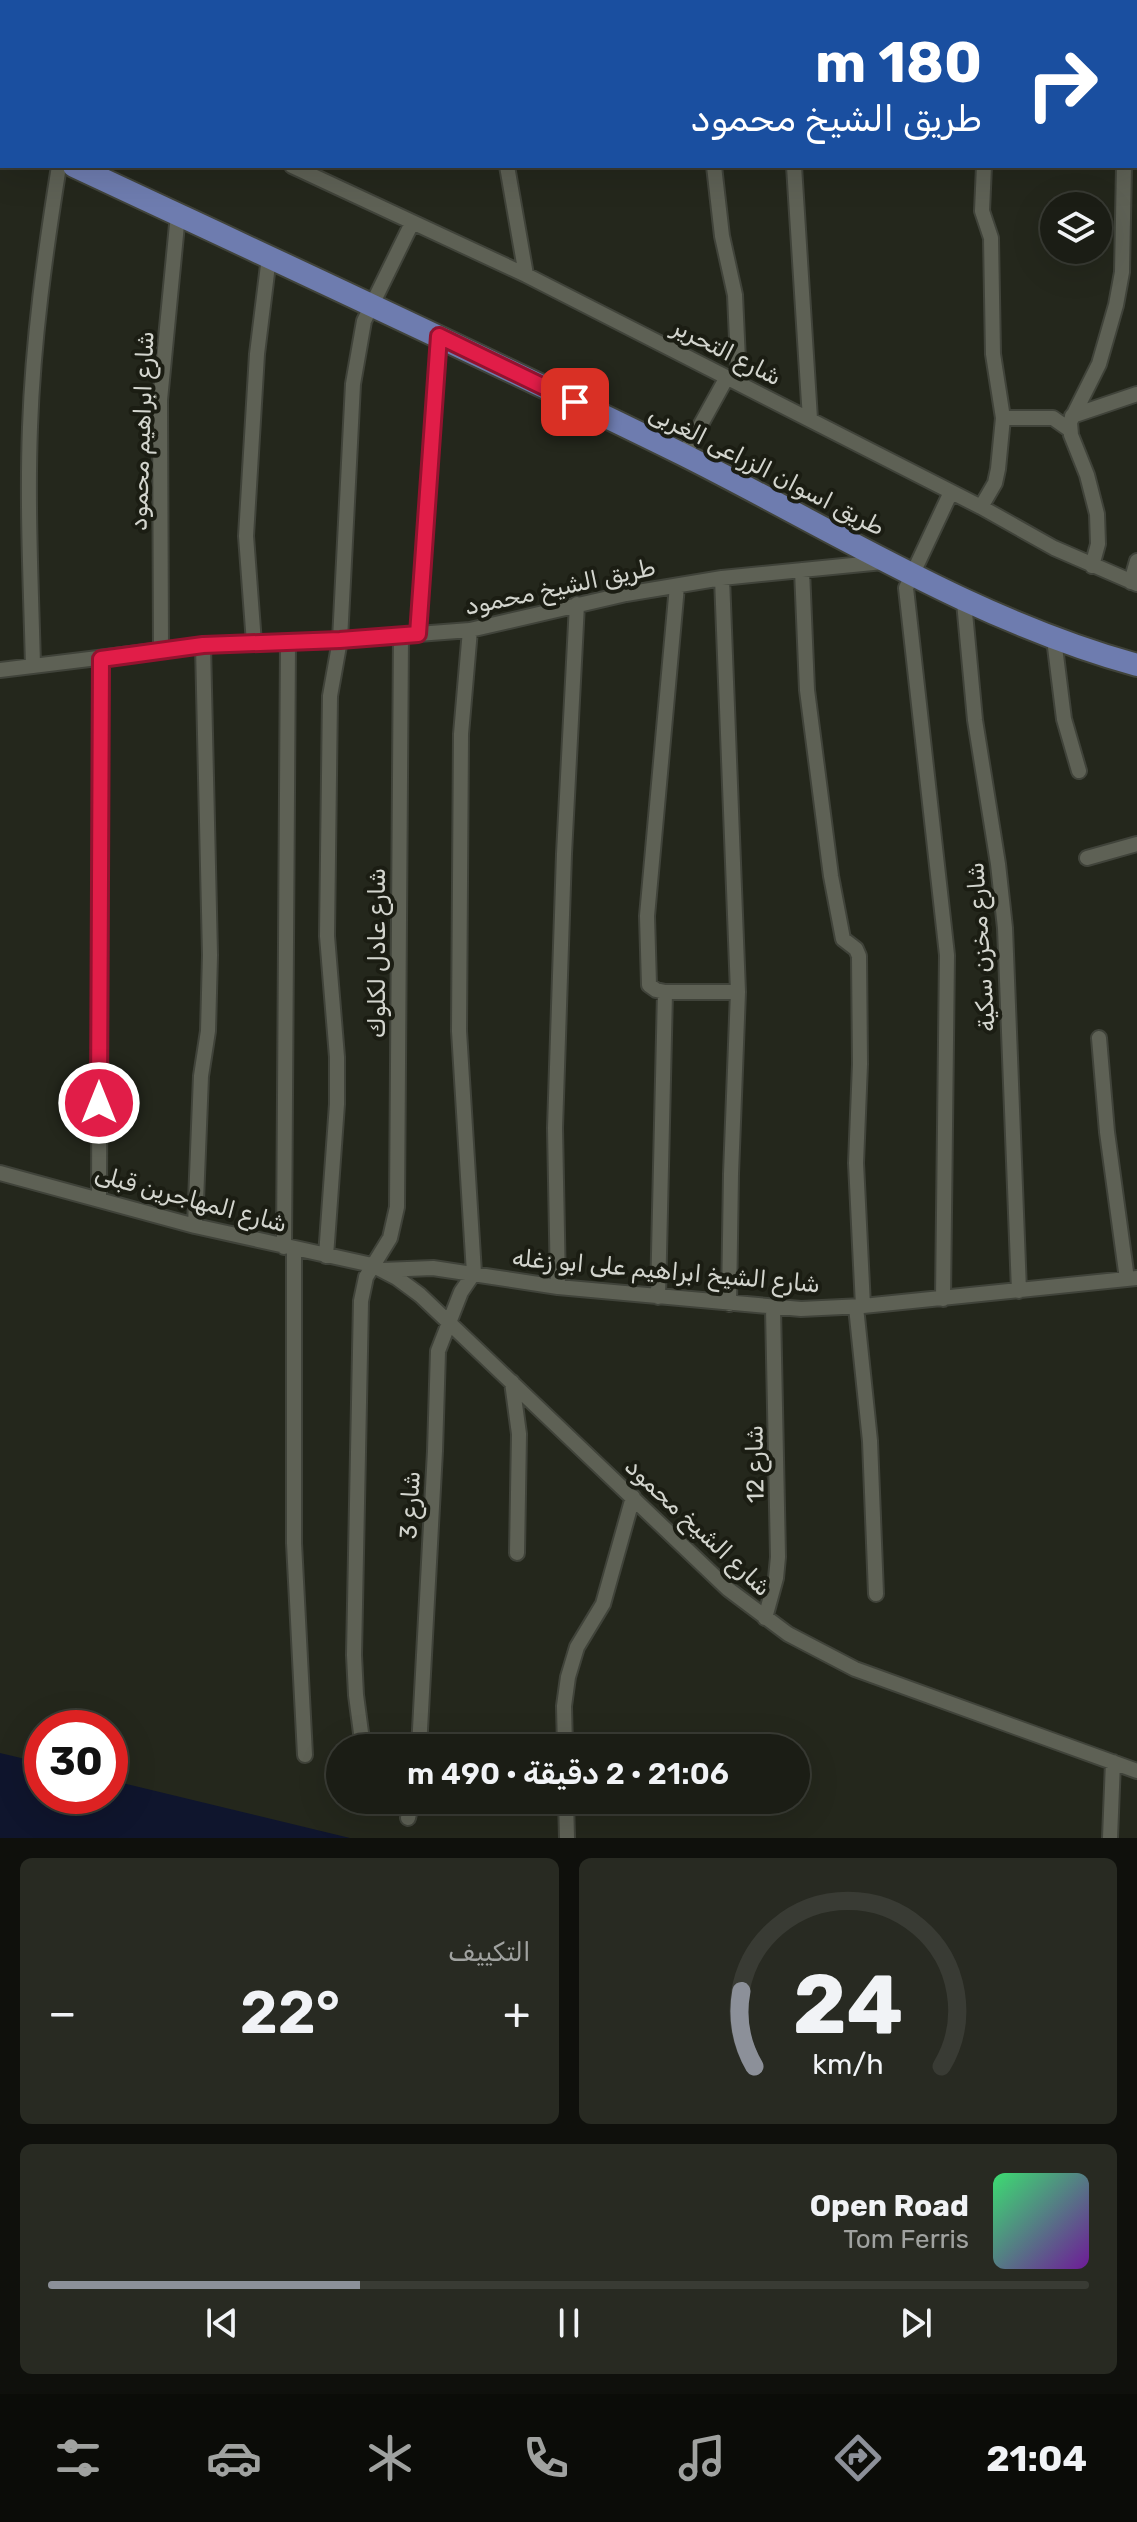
<!DOCTYPE html>
<html lang="ar">
<head>
<meta charset="utf-8">
<style>
	body { margin:0; font-family:Rubik,"Noto Naskh Arabic",sans-serif; background:#282a22; color:#f1f3f6; direction:rtl; height:100vh; display:flex; flex-direction:column; font-size:30px; white-space:nowrap }
	* { box-sizing:border-box; margin:0 }
	p { font-size:26px; color:#a0a2a0 }
	.icon { flex:none; width:44px; height:44px; fill:none; stroke:currentColor; stroke-width:2; stroke-linecap:round; stroke-linejoin:round }
	.map { position:relative; height:1838px; overflow:hidden; direction:ltr }
	.side { display:flex; flex-direction:column; gap:20px; padding:20px; background:#0f100c; flex:1 }
	.side>* { flex:none }
	.top-card { position:absolute; left:0px; top:0px; width:1138px; height:168px; box-shadow:0 8px 32px #0002,0 0 0 2px #393b34; direction:rtl; background:#1a4fa0; color:#fff; overflow:hidden }
	.buttons { position:absolute; left:1040px; top:192px; display:grid; gap:16px }
	.buttons a { display:grid; place-items:center; width:72px; height:72px; border-radius:50%; background:#1b1d15; box-shadow:0 8px 32px #0002,0 0 0 2px #393b34; font-size:40px }
	.speed { position:absolute; left:24px; top:1710px; display:flex; gap:16px; font-size:40px; font-weight:700; text-align:center }
	.speed>* { display:grid; place-content:center; width:104px; height:104px; border-radius:50%; background:#1b1d15; box-shadow:0 8px 32px #0002,0 0 0 2px #393b34; line-height:1 }
	.speed .limit { border:12px solid #d22; background:#fff; color:#111 }
	.pin { position:absolute; display:grid; place-items:center; width:68px; height:68px; color:#fff; margin:-34px; border-radius:16px; box-shadow:0 4px 12px #0006 }
	.me { position:absolute; width:88px; margin:-44px; rotate:0deg; stroke-linejoin:round; filter:drop-shadow(0 0 6px #0008) }
	.turn { display:flex; align-items:center; gap:28px; height:168px; padding:0 24px; font-size:36px }
	.turn .icon { width:104px; height:104px; stroke-width:2.5 }
	.turn b { display:block; font-size:56px; line-height:68px }
	.big { font-size:60px; font-weight:600; line-height:1.1 }
	.side .widget { flex:1; display:flex; flex-direction:column; justify-content:center; gap:12px; min-width:0; padding:0 28px; border-radius:12px; background:#282a22 }
	.side .dial { align-items:center; gap:0 }
	.dial svg { height:208px; overflow:visible; fill:none; stroke:#393b34; stroke-width:7; stroke-linecap:round; text-anchor:middle }
	.dial text { fill:#f1f3f6; stroke:none }
	.song { display:flex; align-items:center; gap:24px }
	.cover { width:96px; height:96px; border-radius:12px; background:linear-gradient(135deg,hsl(140 70% 55%),hsl(280 70% 35%)) }
	.played { height:8px; border-radius:4px; background:linear-gradient(90deg,#8c9099 30%,#393b34 30%) }
	.keys { display:flex; justify-content:space-around; direction:ltr }
	.heat { display:flex; justify-content:space-between; align-items:center; font-size:44px; direction:ltr }
	.side .tiles { flex:1; display:grid; gap:20px; grid-template-columns:1fr 1fr }
	.widget:last-child { grid-column:span 2 }
	.trip { position:absolute; left:326px; top:1734px; width:484px; height:80px; border-radius:40px; background:#1b1d15; box-shadow:0 8px 32px #0002,0 0 0 2px #393b34; font-weight:600; line-height:80px; text-align:center; direction:rtl }
	.tabs { display:flex; height:128px; justify-content:space-around; align-items:center; background:#0b0c08; color:#a0a2a0 }
	.tabs .icon { width:56px; height:56px }
	.tabs .on { color:#8c9099 }
	.tabs b { font-size:36px; color:#f1f3f6 }
	.map>svg:first-child { display:block }
	.water { fill:#0f152d }
	.lines { fill:none; stroke-linecap:round; stroke-linejoin:round }
	.minor-casing { stroke:#40433a; stroke-width:18 }
	.primary-casing { stroke:#40433a; stroke-width:26 }
	.minor { stroke:#5e6155; stroke-width:14 }
	.primary { stroke:#6e7caf; stroke-width:22 }
	.route-casing { stroke:#92132f; stroke-width:20 }
	.route { stroke:#e11d48; stroke-width:14 }
	.labels { text-anchor:middle; dominant-baseline:central; stroke-width:8; stroke-linejoin:round; paint-order:stroke }
	.street-label { font-size:24px; fill:#d3d5ce; stroke:#1b1d13 }
</style>
</head>
<body>
<div class="map">
<svg width="1137" height="1838" viewBox="0 0 1137 1838">
	<rect width="100%" height="100%" fill="#24271c"/>
	<!-- water -->
	<path class="water" d="M 0,1753 L 42,1763 L 42,1796 L 110,1796 L 110,1780 L 350,1838 L 0,1838 Z"/>
	<g class="lines">
		<defs>
			<path id="minor" d="M 201,0 L 213,2
				M 487,0 L 487,2
				M 703,0 L 703,2
				M 784,0 L 784,2
				M 1029,0 L 1031,2
				M 269,2 L 280,0
				M 420,2 L 423,0
				M 0,41 L 2,42
				M 1136,130 L 1137,130
				M 292,166 L 526,275 L 981,507 L 1054,548 L 1137,584
				M 507,166 L 526,275
				M 714,166 L 722,236 L 735,295 L 739,383
				M 794,166 L 810,419
				M 1072,416 L 1137,394
				M 1003,418 L 1053,418 L 1070,430
				M 684,455 L 727,377
				M 981,507 L 995,483 L 998,469 L 1003,418 L 993,354 L 991,238 L 982,211 L 984,166
				M 1092,566 L 1098,544 L 1097,514 L 1087,475 L 1071,435 L 1070,422 L 1099,364 L 1116,305 L 1122,272 L 1124,166
				M 802,570 L 807,690 L 831,876 L 843,939 L 856,949 L 859,956 L 860,1064 L 856,1163 L 863,1306
				M 722,578 L 738,992 L 731,1174 L 729,1304
				M 1131,582 L 1137,561
				M 677,586 L 647,916 L 649,985 L 656,990 L 665,992 L 738,992
				M 964,602 L 975,720 L 998,864 L 1005,928 L 1019,1291
				M 418,634 L 439,336
				M 1054,639 L 1064,719 L 1079,771
				M 254,643 L 246,536 L 257,354 L 269,257
				M 161,649 L 160,400 L 178,214
				M 33,666 C 31,586 27,507 30,427 C 33,340 45,253 59,166
				M 0,670 L 203,645 L 340,640 L 470,630 L 626,594 L 722,578 L 883,562
				M 1087,858 L 1137,844
				M 1099,1038 L 1107,1132 L 1127,1279
				M 0,1173 L 195,1226 L 372,1265 L 397,1278 L 420,1295 L 728,1589 L 788,1634 L 855,1669 L 1137,1771
				M 99,1198 L 101,659
				M 195,1226 L 201,1076 L 208,1031 L 210,955 L 203,645
				M 284,1247 L 288,642
				M 294,1249 L 294,1543 L 305,1755
				M 326,1256 L 337,1104 L 337,1057 L 327,936 L 330,696 L 340,640 L 353,384 L 364,321 L 412,223
				M 382,1270 L 433,1268 L 558,1287 L 801,1309 L 863,1306 L 1137,1278
				M 558,1287 L 555,1128 L 564,854 L 577,604
				M 658,1297 L 665,992
				M 943,1299 L 947,955 L 906,588 L 951,492
				M 856,1307 L 870,1441 L 876,1594
				M 512,1382 L 519,1434 L 517,1553
				M 765,1618 L 776,1578 L 778,1557 L 773,1308
				M 363,1748 L 356,1695 L 354,1655 L 361,1301 L 366,1277 L 390,1238 L 397,1207 L 401,635
				M 419,1748 L 435,1451 L 438,1351 L 461,1292 L 474,1273 L 459,1031 L 461,734 L 470,630
				M 565,1748 L 564,1706 L 568,1677 L 577,1647 L 603,1604 L 633,1497
				M 566,1800 L 567,1838
				M 408,1818 L 412,1800
				M 1110,1838 L 1113,1762"/>
			<path id="primary" d="M 0,131 L 2,132
				M 74,166 C 277,261 481,355 682,454 C 832,529 974,620 1137,665"/>
		</defs>
		<!-- minor casing -->
		<use href="#minor" class="minor-casing"/>
		<!-- primary casing -->
		<use href="#primary" class="primary-casing"/>
		<!-- minor -->
		<use href="#minor" class="minor"/>
		<!-- primary -->
		<use href="#primary" class="primary"/>
	</g>
	<g class="lines">
		<defs>
			<path id="route" d="M 99,1103 L 101,659 L 203,645 L 340,640 L 418,634 L 439,336 L 575,402"/>
		</defs>
		<!-- route casing -->
		<use href="#route" class="route-casing"/>
		<!-- route -->
		<use href="#route" class="route"/>
	</g>
	<g class="labels">
		<!-- street labels -->
		<g class="street-label">
			<text transform="translate(727 352) rotate(27)">شارع التحرير</text>
			<text transform="translate(142 431) rotate(-88)">شارع ابراهيم محمود</text>
			<text transform="translate(767 470) rotate(27)">طريق اسوان الزراعى الغربى</text>
			<text transform="translate(560 587) rotate(-12)">طريق الشيخ محمود</text>
			<text transform="translate(981 947) rotate(-94)">شارع مخزن سكية</text>
			<text transform="translate(377 953) rotate(-90)">شارع عادل لكلوك</text>
			<text transform="translate(191 1199) rotate(15)">شارع المهاجرين قبلى</text>
			<text transform="translate(666 1271) rotate(5)">شارع الشيخ ابراهيم على ابو زغله</text>
			<text transform="translate(755 1464) rotate(-91)">شارع 12</text>
			<text transform="translate(410 1505) rotate(-87)">شارع 3</text>
			<text transform="translate(698 1527) rotate(43)">شارع الشيخ محمود</text>
		</g>
	</g>
</svg>
<div class="buttons">
<a><svg class="icon" aria-label="layers" viewBox="0 0 24 24"><path d="M12 4l9 5-9 5-9-5zM3 14l9 5 9-5"/></svg></a>
</div>
<div class="speed"><div class="limit">30</div></div>
<div class="pin" style="left:575px;top:402px;background:#d93025"><svg class="icon" aria-label="arrive" viewBox="0 0 24 24"><path d="M6 21V4h12l-3 4 3 4H6"/></svg></div>
<svg class="me" style="left:99px;top:1103px" viewBox="-20 -20 40 40"><circle r="17" fill="#e11d48" stroke="#fff" stroke-width="3"/><path d="M0-11L8 9 0 5-8 9z" fill="#fff"/></svg>
<div class="trip">21:06 · 2 دقيقة · 490 m</div>
<div class="top-card">
<div class="turn"><svg class="icon" aria-label="right" viewBox="0 0 24 24"><path d="M7 20v-9h11M14 6l5 5-5 5"/></svg><div><b>180 m</b>طريق الشيخ محمود</div></div>
</div>
</div>
<section class="side">
<div class="tiles">
<div class="widget dial"><svg viewBox="0 0 100 80">
<path d="M14 69A42 42 0 1 1 86 69"/>
<path d="M14 69A42 42 0 0 1 9 40" stroke="#8c9099"/>
<text x="50" y="56" font-size="32" font-weight="700">24</text>
<text x="50" y="72" font-size="11">km/h</text>
</svg></div>
<div class="widget"><p>التكييف</p>
<div class="heat"><a>−</a><b class="big">22°</b><a>+</a></div>
</div>
<div class="widget">
<div class="song"><i class="cover"></i><div><b>Open Road</b><p>Tom Ferris</p></div></div>
<div class="played"></div>
<div class="keys"><svg class="icon" aria-label="previous" viewBox="0 0 24 24"><path d="M18 5L8 12l10 7zM5 5v14"/></svg><svg class="icon" aria-label="pause" viewBox="0 0 24 24"><path d="M8 5v14M16 5v14"/></svg><svg class="icon" aria-label="next" viewBox="0 0 24 24"><path d="M6 5l10 7-10 7zM19 5v14"/></svg></div>
</div>
</div>
</section>
<nav class="tabs">
<b>21:04</b>
<svg class="icon on" aria-label="directions" viewBox="0 0 24 24"><path d="M12 3l9 9-9 9-9-9zM9 14v-3h6M13 9l2 2-2 2"/></svg>
<svg class="icon" aria-label="music" viewBox="0 0 24 24"><path d="M9 18V5l10-2v13"/><circle cx="6" cy="18" r="3"/><circle cx="16" cy="16" r="3"/></svg>
<svg class="icon" aria-label="phone" viewBox="0 0 24 24"><path d="M5 4h4l2 5-3 2q2 4 5 5l2-3 5 2v4C11 20 4 13 5 4z"/></svg>
<svg class="icon" aria-label="climate" viewBox="0 0 24 24"><path d="M12 3v18M4 7l16 10M4 17L20 7"/></svg>
<svg class="icon" aria-label="car" viewBox="0 0 24 24"><path d="M5 17H2v-5l4-1 3-4h7l3 4 3 1v5h-3M9 17h6M6 11h13"/><circle cx="7" cy="17" r="2"/><circle cx="17" cy="17" r="2"/></svg>
<svg class="icon" aria-label="filters" viewBox="0 0 24 24"><path d="M4 7h16M4 17h16"/><circle cx="9" cy="7" r="2"/><circle cx="15" cy="17" r="2"/></svg>
</nav>
</body>
</html>
